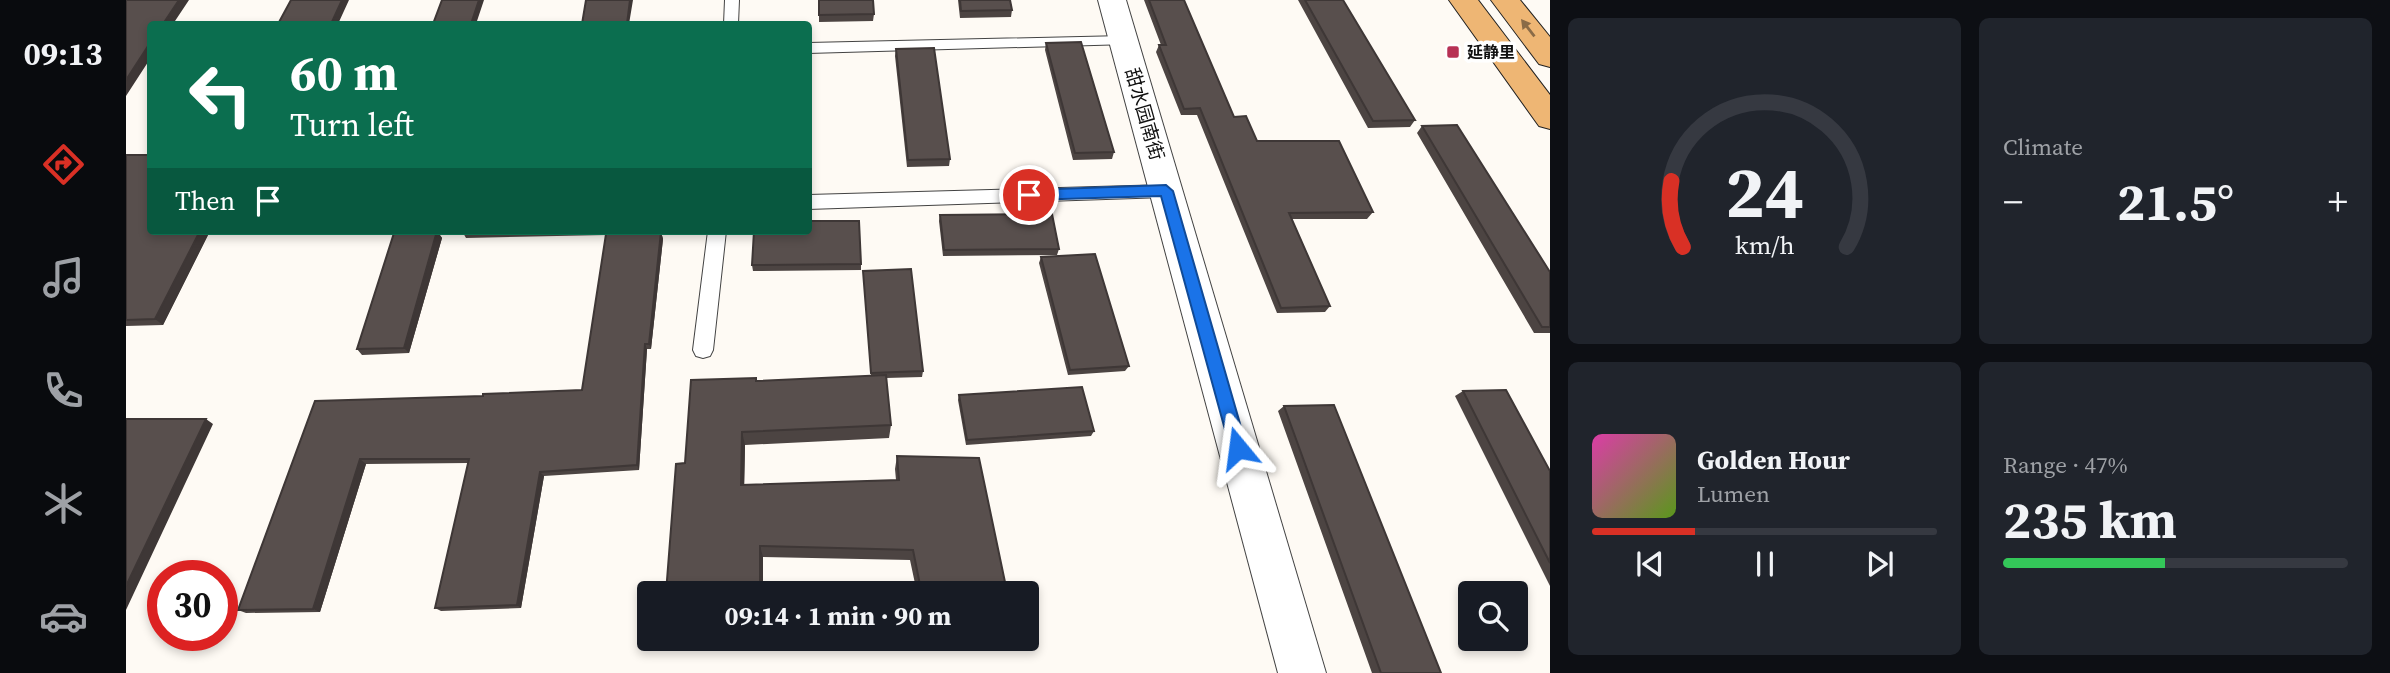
<!DOCTYPE html>
<html lang="en">
<head>
<meta charset="utf-8">
<style>
	body { margin:0; font-family:"Source Serif 4","Noto Sans SC",serif; background:#20242c; color:#f1f3f6; height:100vh; display:flex; flex-direction:column; font-size:26px; white-space:nowrap }
	* { box-sizing:border-box; margin:0 }
	p { font-size:23px; color:#9ea1a6 }
	.icon { flex:none; width:38px; height:38px; fill:none; stroke:currentColor; stroke-width:2; stroke-linecap:round; stroke-linejoin:round }
	.map { position:relative; flex:1; overflow:hidden }
	.side { display:flex; flex-direction:column; gap:18px; padding:18px; background:#0d0f14; width:840px }
	.side>* { flex:none }
	.guide { position:absolute; left:21px; top:21px; width:665px; height:214px; border-radius:7px; box-shadow:0 4px 10px #0003; background:#0b6e4f; color:#fff; overflow:hidden }
	.tools { position:absolute; left:1332px; top:581px; display:grid; gap:14px }
	.tools a { display:grid; place-items:center; width:70px; height:70px; border-radius:7px; background:#171b24; box-shadow:0 4px 10px #0003; font-size:35px }
	.speed { position:absolute; left:21px; top:560px; display:flex; gap:14px; font-size:35px; font-weight:700; text-align:center }
	.speed>* { display:grid; place-content:center; width:91px; height:91px; border-radius:50%; background:#171b24; box-shadow:0 4px 10px #0003; line-height:1 }
	.speed .limit { border:10px solid #d22; background:#fff; color:#111 }
	.pin { position:absolute; display:grid; place-items:center; width:60px; height:60px; color:#fff; margin:-30px; border:4px solid #fff; border-radius:50%; box-shadow:0 2px 7px #0007 }
	.me { position:absolute; width:77px; margin:-38px; rotate:344deg; stroke-linejoin:round; filter:drop-shadow(0 0 5px #0008) }
	.turn { display:flex; align-items:center; gap:24px; height:147px; padding:0 28px; font-size:32px }
	.turn .icon { width:91px; height:91px; stroke-width:2.5 }
	.turn b { display:block; font-size:49px; line-height:60px }
	.then { display:flex; align-items:center; height:66px; padding:0 28px; background:#0003; gap:14px; font-size:26px }
	.big { font-size:52px; font-weight:700; line-height:1.1 }
	.side .tile { flex:1; display:flex; flex-direction:column; justify-content:center; gap:10px; min-width:0; padding:0 24px; border-radius:10px; background:#20242c }
	.side .dial { align-items:center; gap:0 }
	.dial svg { height:182px; overflow:visible; fill:none; stroke:#363941; stroke-width:7; stroke-linecap:round; text-anchor:middle }
	.dial text { fill:#f1f3f6; stroke:none }
	.song { display:flex; align-items:center; gap:21px }
	.cover { width:84px; height:84px; border-radius:10px; background:linear-gradient(135deg,hsl(320 70% 55%),hsl(90 70% 35%)) }
	.played { height:7px; border-radius:4px; background:linear-gradient(90deg,#d93025 30%,#363941 30%) }
	.keys { display:flex; justify-content:space-around; direction:ltr }
	.heat { display:flex; justify-content:space-between; align-items:center; font-size:38px; direction:ltr }
	.charge { height:10px; border-radius:5px; background:linear-gradient(90deg,#34c759 47%,#363941 0) }
	.side .tiles { flex:1; display:grid; gap:18px; grid-template-columns:repeat(2,1fr) }
	.trip { position:absolute; left:511px; top:581px; width:402px; height:70px; border-radius:7px; background:#171b24; box-shadow:0 4px 10px #0003; font-weight:700; line-height:70px; text-align:center }
	main { display:flex; flex:1; min-height:0 }
	.dock { display:flex; flex-direction:column; width:126px; justify-content:space-around; align-items:center; background:#090b0e; color:#9ea1a6 }
	.dock .icon { width:49px; height:49px }
	.dock .selected { color:#d93025 }
	.dock b { font-size:32px; color:#f1f3f6 }
	.map>svg:first-child { display:block }
	.lines { fill:none; stroke-linecap:round; stroke-linejoin:round }
	.lane-casing { stroke:#434343; stroke-width:2 }
	.street-casing { stroke:#434343; stroke-width:2 }
	.primary-casing { stroke:#212121; stroke-width:2 }
	.lane { fill:#fff; fill-rule:evenodd }
	.street { fill:#fff; fill-rule:evenodd }
	.primary { fill:#eeb674; fill-rule:evenodd }
	.wall { fill:#4c4442 }
	.shaded-wall { fill:#3e3736 }
	.building { fill:#584f4d; stroke:#3e3736; stroke-width:2 }
	.oneway { fill:#8a6b47 }
	.route { fill:#1a73e8; stroke:#114b97; stroke-width:2 }
	.poi-dot { fill:#b73155; stroke:#fff; stroke-width:2.5 }
	.labels { text-anchor:middle; dominant-baseline:central; stroke-width:7; stroke-linejoin:round; paint-order:stroke }
	.far-poi-label { font-size:16px; font-weight:bold; fill:#101010; stroke:#fff; text-anchor:start }
	.street-label { font-size:19px; fill:#101010; stroke:#fff }
</style>
</head>
<body>
<main>
<nav class="dock">
<b>09:13</b>
<svg class="icon selected" aria-label="directions" viewBox="0 0 24 24"><path d="M12 3l9 9-9 9-9-9zM9 14v-3h6M13 9l2 2-2 2"/></svg>
<svg class="icon" aria-label="music" viewBox="0 0 24 24"><path d="M9 18V5l10-2v13"/><circle cx="6" cy="18" r="3"/><circle cx="16" cy="16" r="3"/></svg>
<svg class="icon" aria-label="phone" viewBox="0 0 24 24"><path d="M5 4h4l2 5-3 2q2 4 5 5l2-3 5 2v4C11 20 4 13 5 4z"/></svg>
<svg class="icon" aria-label="climate" viewBox="0 0 24 24"><path d="M12 3v18M4 7l16 10M4 17L20 7"/></svg>
<svg class="icon" aria-label="car" viewBox="0 0 24 24"><path d="M5 17H2v-5l4-1 3-4h7l3 4 3 1v5h-3M9 17h6M6 11h13"/><circle cx="7" cy="17" r="2"/><circle cx="17" cy="17" r="2"/></svg>
</nav>
<div class="map">
<svg width="1424" height="673" viewBox="0 0 1424 673">
	<rect width="100%" height="100%" fill="#fefaf4"/>
	<g class="lines">
		<defs>
			<path id="lane" d="M 599,0 L 613,0 L 612,24 L 598,24 Z
				M 998,36 L 1003,38 L 1005,41 L 1003,44 L 682,53 L 682,43 Z
				M 1040,185 L 1046,186 L 1049,191 L 1046,196 L 1040,197 L 682,209 L 682,195 Z
				M 582,231 L 600,231 L 587,350 L 584,356 L 577,358 L 570,356 L 567,350 Z"/>
			<path id="street" d="M 972,0 L 1000,0 L 1200,673 L 1152,673 Z"/>
			<path id="primary" d="M 1323,0 L 1352,0 L 1424,95 L 1424,129 L 1413,126 Z
				M 1365,0 L 1394,0 L 1424,37 L 1424,67 L 1413,64 Z"/>
		</defs>
		<!-- lane casing -->
		<use href="#lane" class="lane-casing"/>
		<!-- street casing -->
		<use href="#street" class="street-casing"/>
		<!-- primary casing -->
		<use href="#primary" class="primary-casing"/>
		<!-- lane -->
		<use href="#lane" class="lane"/>
		<!-- street -->
		<use href="#street" class="street"/>
		<!-- primary -->
		<use href="#primary" class="primary"/>
	</g>
	<!-- wall -->
	<path class="wall" d="M 693,0 L 748,14 L 747,21 L 693,22 Z
		M 832,0 L 884,0 L 886,10 L 885,17 L 834,18 Z
		M 1018,0 L 1058,0 L 1108,117 L 1131,141 L 1247,212 L 1241,219 L 1166,219 L 1204,306 L 1199,312 L 1151,313 L 1071,115 L 1055,115 L 1030,52 L 1033,45 L 1035,45 Z
		M 1172,0 L 1217,0 L 1289,120 L 1284,127 L 1242,128 Z
		M 920,43 L 988,152 L 986,159 L 947,160 L 919,50 Z
		M 770,49 L 824,159 L 823,166 L 781,167 L 769,56 Z
		M 1296,126 L 1424,272 L 1424,333 L 1408,333 L 1291,133 Z
		M 0,155 L 24,231 L 84,231 L 37,325 L 0,326 Z
		M 814,215 L 933,249 L 931,255 L 817,256 L 813,221 Z
		M 311,231 L 316,238 L 283,353 L 236,355 L 231,349 Z
		M 336,231 L 489,231 L 489,234 L 535,232 L 537,239 L 525,349 L 521,349 L 513,470 L 418,476 L 395,608 L 315,611 L 309,608 L 342,463 L 240,464 L 194,612 L 120,613 L 112,610 L 189,401 L 357,396 L 456,390 L 480,235 L 340,238 Z
		M 915,257 L 1003,366 L 999,371 L 942,375 L 913,263 Z
		M 735,264 L 735,270 L 627,271 L 626,265 Z
		M 737,271 L 797,371 L 796,377 L 760,378 L 765,425 L 763,438 L 619,445 L 618,485 L 770,480 L 769,469 L 771,456 L 879,582 L 873,591 L 791,593 L 784,560 L 637,557 L 637,593 L 540,593 L 559,463 L 631,381 L 745,376 Z
		M 1337,391 L 1424,471 L 1424,586 L 1329,396 Z
		M 833,395 L 968,431 L 965,436 L 840,445 L 832,400 Z
		M 1158,406 L 1315,673 L 1246,673 L 1152,411 Z"/>
	<!-- shaded-wall -->
	<path class="shaded-wall" d="M 53,0 L 63,0 L 47,24 L 37,24 Z
		M 216,0 L 223,0 L 212,24 L 205,24 Z
		M 353,0 L 358,0 L 350,24 L 345,24 Z
		M 504,0 L 507,0 L 503,24 L 501,24 Z
		M 24,43 L 24,59 L 0,96 L 0,80 Z
		M 74,231 L 84,231 L 37,325 L 29,319 Z
		M 311,231 L 316,238 L 283,353 L 278,348 Z
		M 535,232 L 537,239 L 525,349 L 523,344 Z
		M 519,344 L 521,349 L 513,470 L 511,465 Z
		M 80,419 L 87,424 L 0,610 L 0,586 Z
		M 616,432 L 619,445 L 618,497 L 615,485 Z
		M 234,459 L 240,464 L 194,612 L 187,609 Z
		M 414,472 L 418,476 L 395,608 L 391,605 Z
		M 634,546 L 637,557 L 637,593 L 634,593 Z"/>
	<!-- building -->
	<path class="building" d="M 0,0 L 53,0 L 37,24 L 24,24 L 24,43 L 0,80 Z
		M 165,0 L 216,0 L 205,24 L 152,24 Z
		M 316,0 L 353,0 L 345,24 L 307,24 Z
		M 460,0 L 504,0 L 501,24 L 456,24 Z
		M 693,0 L 747,0 L 748,14 L 693,15 Z
		M 834,0 L 884,0 L 886,10 L 835,11 Z
		M 1023,0 L 1058,0 L 1108,117 L 1120,116 L 1131,141 L 1213,141 L 1247,212 L 1163,213 L 1204,306 L 1155,308 L 1074,108 L 1058,109 L 1033,45 L 1040,45 Z
		M 1179,0 L 1217,0 L 1289,120 L 1247,121 Z
		M 955,42 L 988,152 L 949,153 L 920,43 Z
		M 808,48 L 824,159 L 782,160 L 770,49 Z
		M 1331,125 L 1424,272 L 1424,327 L 1416,327 L 1296,126 Z
		M 0,155 L 24,155 L 24,231 L 74,231 L 29,319 L 0,320 Z
		M 926,214 L 933,249 L 818,250 L 814,215 Z
		M 682,221 L 733,221 L 735,264 L 626,265 L 628,231 L 682,231 Z
		M 311,231 L 278,348 L 231,349 L 268,233 Z
		M 535,232 L 523,344 L 519,344 L 511,465 L 414,472 L 391,605 L 309,608 L 343,459 L 234,459 L 187,609 L 112,610 L 189,401 L 357,396 L 357,394 L 456,390 L 480,234 Z
		M 969,254 L 1003,366 L 944,370 L 915,257 Z
		M 785,269 L 797,371 L 745,373 L 737,271 Z
		M 760,375 L 765,425 L 616,432 L 615,485 L 773,480 L 771,456 L 853,458 L 879,582 L 794,585 L 787,550 L 634,546 L 634,593 L 540,593 L 550,464 L 559,463 L 565,380 L 630,378 L 630,381 Z
		M 956,387 L 968,431 L 841,440 L 833,395 Z
		M 1380,390 L 1424,471 L 1424,563 L 1337,391 Z
		M 1208,405 L 1315,673 L 1255,673 L 1158,406 Z
		M 0,419 L 80,419 L 0,586 Z"/>
	<!-- one-way arrows -->
	<defs><path id="oneway-solid" d="M-6-.8H1V-3.2L6.5 0L1 3.2V.8H-6Z" transform="scale(1.75)"/></defs>
	<use class="oneway" href="#oneway-solid" transform="translate(1402 28) rotate(-128)"/>
	<!-- route -->
	<path class="route" d="M 1040,185 L 1047,191 L 1121,448 L 1119,453 L 1112,456 L 1106,453 L 1104,448 L 1035,196 L 903,200 L 896,195 L 903,190 Z"/>
	<!-- markers -->
	<rect class="poi-dot" x="1320" y="45" width="14" height="14" rx="3.5"/>
	<g class="labels">
		<!-- far-poi labels -->
		<g class="far-poi-label">
			<text x="1341" y="52">延静里</text>
		</g>
		<!-- street labels -->
		<g class="street-label">
			<text transform="translate(1019 114) rotate(74)">甜水园南街</text>
		</g>
	</g>
</svg>
<div class="tools">
<a><svg class="icon" aria-label="search" viewBox="0 0 24 24"><circle cx="10" cy="10" r="6"/><path d="M15 15l6 6"/></svg></a>
</div>
<div class="speed"><div class="limit">30</div></div>
<div class="pin" style="left:903px;top:195px;background:#d93025"><svg class="icon" aria-label="arrive" viewBox="0 0 24 24"><path d="M6 21V4h12l-3 4 3 4H6"/></svg></div>
<svg class="me" style="left:1112px;top:448px" viewBox="-20 -20 40 40"><path d="M0-17L14 15 0 8-14 15z" fill="#1a73e8" stroke="#fff" stroke-width="4"/></svg>
<div class="trip">09:14 · 1 min · 90 m</div>
<div class="guide">
<div class="turn"><svg class="icon" aria-label="left" viewBox="0 0 24 24"><path d="M17 20v-9H6M10 6l-5 5 5 5"/></svg><div><b>60 m</b>Turn left</div></div>
<div class="then">Then<svg class="icon" aria-label="arrive" viewBox="0 0 24 24"><path d="M6 21V4h12l-3 4 3 4H6"/></svg></div>
</div>
</div>
<section class="side">
<div class="tiles">
<div class="tile dial"><svg viewBox="0 0 100 80">
<path d="M14 69A42 42 0 1 1 86 69"/>
<path d="M14 69A42 42 0 0 1 9 40" stroke="#d93025"/>
<text x="50" y="56" font-size="32" font-weight="700">24</text>
<text x="50" y="72" font-size="11">km/h</text>
</svg></div>
<div class="tile"><p>Climate</p>
<div class="heat"><a>−</a><b class="big">21.5°</b><a>+</a></div>
</div>
<div class="tile">
<div class="song"><i class="cover"></i><div><b>Golden Hour</b><p>Lumen</p></div></div>
<div class="played"></div>
<div class="keys"><svg class="icon" aria-label="previous" viewBox="0 0 24 24"><path d="M18 5L8 12l10 7zM5 5v14"/></svg><svg class="icon" aria-label="pause" viewBox="0 0 24 24"><path d="M8 5v14M16 5v14"/></svg><svg class="icon" aria-label="next" viewBox="0 0 24 24"><path d="M6 5l10 7-10 7zM19 5v14"/></svg></div>
</div>
<div class="tile"><p>Range · 47%</p><b class="big">235 km</b><div class="charge"></div></div>
</div>
</section>
</main>
</body>
</html>
